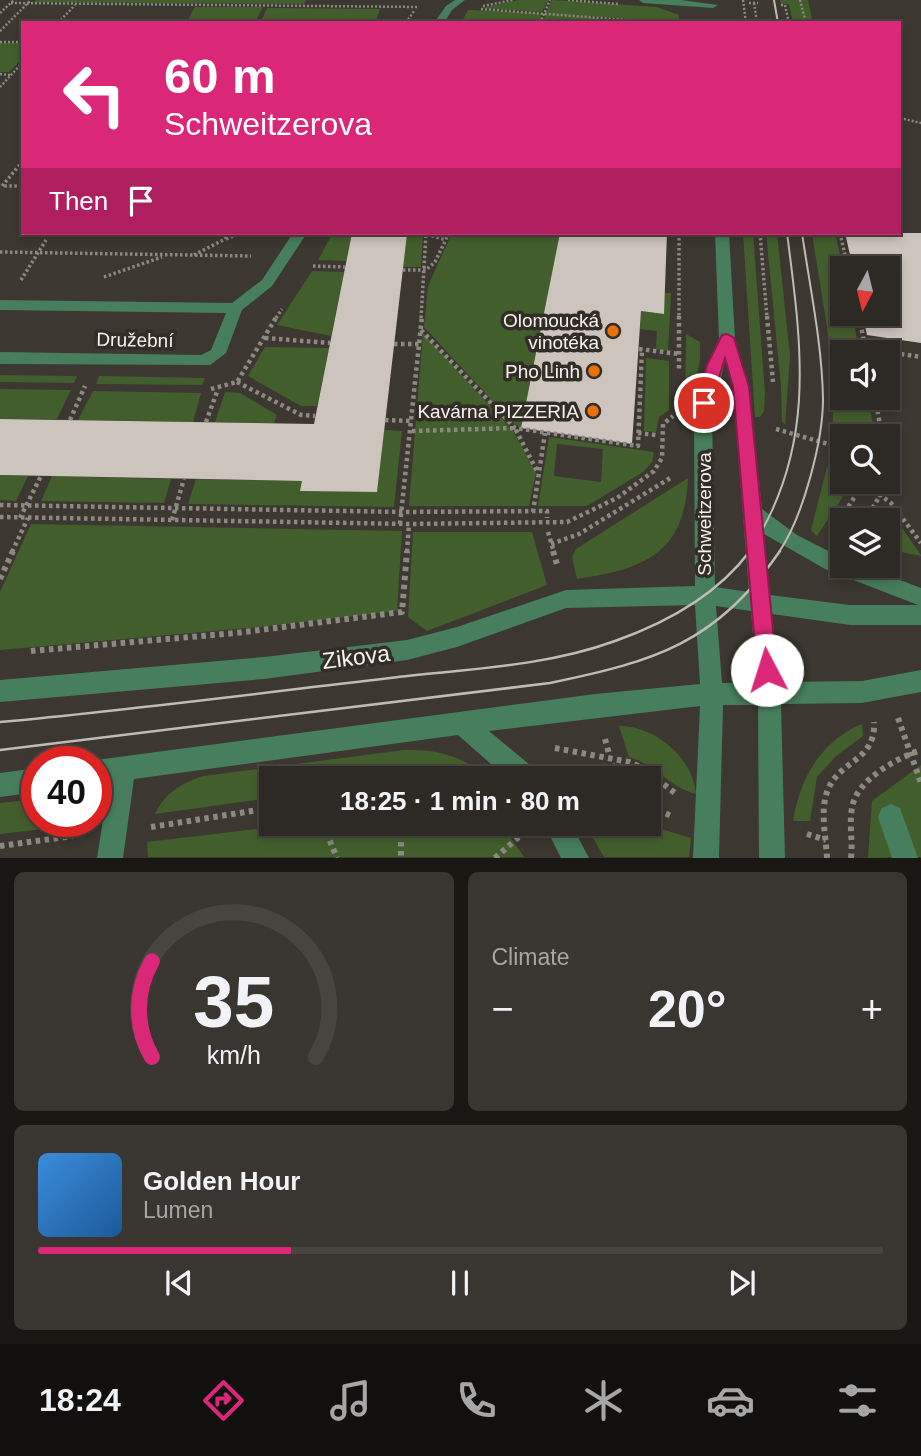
<!DOCTYPE html>
<html lang="en">
<head>
<meta charset="utf-8">
<style>
	body { margin:0; font-family:Arial,sans-serif; background:#393531; color:#f1f3f6; height:100vh; display:flex; flex-direction:column; font-size:26px; white-space:nowrap }
	* { box-sizing:border-box; margin:0 }
	p { font-size:23px; color:#a7a6a6 }
	.icon { flex:none; width:38px; height:38px; fill:none; stroke:currentColor; stroke-width:2; stroke-linecap:round; stroke-linejoin:round }
	.map { position:relative; height:858px; overflow:hidden }
	.details { display:flex; flex-direction:column; gap:14px; padding:14px; background:#191714; flex:1 }
	.details>* { flex:none }
	.banner { position:absolute; left:21px; top:21px; width:880px; height:214px; border-radius:0px; box-shadow:0 4px 10px #0003,0 0 0 2px #484541; background:#db2777; color:#fff; overflow:hidden }
	.needle { width:46px; rotate:187deg }
	.tools { position:absolute; left:830px; top:256px; display:grid; gap:14px }
	.tools a { display:grid; place-items:center; width:70px; height:70px; border-radius:0px; background:#2d2924; box-shadow:0 4px 10px #0003,0 0 0 2px #484541; font-size:35px }
	.speed { position:absolute; left:21px; top:746px; display:flex; gap:14px; font-size:35px; font-weight:700; text-align:center }
	.speed>* { display:grid; place-content:center; width:91px; height:91px; border-radius:50%; background:#2d2924; box-shadow:0 4px 10px #0003,0 0 0 2px #484541; line-height:1 }
	.speed .limit { border:10px solid #d22; background:#fff; color:#111 }
	.pin { position:absolute; display:grid; place-items:center; width:60px; height:60px; color:#fff; margin:-30px; border:4px solid #fff; border-radius:50%; box-shadow:0 2px 7px #0007 }
	.me { position:absolute; width:77px; margin:-38px; rotate:355deg; stroke-linejoin:round; filter:drop-shadow(0 0 5px #0008) }
	.turn { display:flex; align-items:center; gap:24px; height:147px; padding:0 28px; font-size:32px }
	.turn .icon { width:91px; height:91px; stroke-width:2.5 }
	.turn b { display:block; font-size:49px; line-height:60px }
	.then { display:flex; align-items:center; height:66px; padding:0 28px; background:#0003; gap:14px; font-size:26px }
	.big { font-size:52px; font-weight:700; line-height:1.1 }
	.details .tile { flex:1; display:flex; flex-direction:column; justify-content:center; gap:10px; min-width:0; padding:0 24px; border-radius:10px; background:#393531 }
	.details .dial { align-items:center; gap:0 }
	.dial svg { height:182px; overflow:visible; fill:none; stroke:#484541; stroke-width:7; stroke-linecap:round; text-anchor:middle }
	.dial text { fill:#f1f3f6; stroke:none }
	.song { display:flex; align-items:center; gap:21px }
	.cover { width:84px; height:84px; border-radius:10px; background:linear-gradient(135deg,hsl(210 70% 55%),hsl(210 70% 35%)) }
	.played { height:7px; border-radius:4px; background:linear-gradient(90deg,#db2777 30%,#484541 30%) }
	.keys { display:flex; justify-content:space-around; direction:ltr }
	.heat { display:flex; justify-content:space-between; align-items:center; font-size:38px; direction:ltr }
	.details .tiles { flex:1; display:grid; gap:14px; grid-template-columns:1fr 1fr }
	.tile:last-child { grid-column:span 2 }
	.trip { position:absolute; left:259px; top:766px; width:402px; height:70px; border-radius:0px; background:#2d2924; box-shadow:0 4px 10px #0003,0 0 0 2px #484541; font-weight:700; line-height:70px; text-align:center }
	.dock { display:flex; height:112px; justify-content:space-around; align-items:center; background:#12100e; color:#a7a6a6 }
	.dock .icon { width:49px; height:49px }
	.dock .current { color:#db2777 }
	.dock b { font-size:32px; color:#f1f3f6 }
	.map>svg:first-child { display:block }
	.green { fill:#435e2d; fill-rule:evenodd }
	.building { fill:#cdc4bd }
	.lines { fill:none; stroke-linecap:round; stroke-linejoin:round }
	.path-far3 { stroke:#8c8882; stroke-width:2.5; stroke-dasharray:2 2; stroke-linecap:butt }
	.path-far2 { stroke:#8c8882; stroke-width:3.5; stroke-dasharray:2.5 2.5; stroke-linecap:butt }
	.path-far1 { stroke:#8c8882; stroke-width:4.5; stroke-dasharray:3.5 3.5; stroke-linecap:butt }
	.path { stroke:#8c8882; stroke-width:6; stroke-dasharray:4.5 4.5; stroke-linecap:butt }
	.minor { fill:#477e5d; fill-rule:evenodd }
	.tram-far1 { stroke:#bfbcb6; stroke-width:2 }
	.tram { stroke:#bfbcb6; stroke-width:2.5 }
	.route { fill:#db2777; stroke:#8e194d; stroke-width:2 }
	.food-dot { fill:#e8710a; stroke:#322d26; stroke-width:2.5 }
	.labels { text-anchor:middle; dominant-baseline:central; stroke-width:7; stroke-linejoin:round; paint-order:stroke }
	.poi-label { font-size:19px; fill:#f6f3ee; stroke:#322d26; text-anchor:end }
	.street-label { font-size:19px; fill:#f6f3ee; stroke:#322d26 }
	.near-street-label { font-size:23px; fill:#f6f3ee; stroke:#322d26 }
</style>
</head>
<body>
<div class="map">
<svg width="921" height="858" viewBox="0 0 921 858">
	<rect width="100%" height="100%" fill="#3c3730"/>
	<!-- green -->
	<path class="green" d="M 37,0 L 306,0 L 304,4 L 34,2 Z
		M 519,0 L 548,0 L 542,12 L 481,8 Z
		M 552,0 L 657,7 L 679,15 L 679,23 L 587,16 L 599,19 L 598,23 L 542,23 Z
		M 780,0 L 808,0 L 813,23 L 793,23 L 789,4 L 781,4 Z
		M 195,7 L 263,7 L 255,23 L 186,23 Z
		M 267,8 L 380,9 L 375,23 L 260,23 Z
		M 468,10 L 472,10 L 542,13 L 538,23 L 461,23 Z
		M 0,43 L 23,43 L 23,58 L 9,72 L 0,72 Z
		M 333,233 L 417,233 L 423,235 L 421,267 L 403,267 L 407,234 L 352,233 L 346,261 L 318,260 Z
		M 452,233 L 560,233 L 521,428 L 512,422 L 424,327 L 428,286 Z
		M 743,233 L 753,233 L 765,393 L 764,411 L 760,417 L 755,417 Z
		M 766,233 L 777,233 L 790,356 L 785,425 L 782,421 L 781,386 Z
		M 812,233 L 835,233 L 843,268 L 842,313 L 852,313 L 858,345 L 837,342 L 837,345 L 859,348 L 860,352 L 842,352 L 842,397 L 868,397 L 875,436 L 842,436 L 842,442 L 832,438 C 838,369 822,301 812,233 Z
		M 312,271 L 344,272 L 331,336 L 277,325 Z
		M 665,293 L 671,293 L 668,351 L 656,349 L 657,331 L 640,329 L 641,311 L 663,314 Z
		M 423,333 L 513,431 L 536,472 L 529,506 L 409,506 Z
		M 686,334 L 700,342 L 700,360 L 690,409 L 685,408 Z
		M 265,347 L 329,348 L 317,406 L 301,406 L 248,376 Z
		M 646,358 L 669,361 L 669,410 L 659,417 L 656,432 L 644,431 Z
		M 0,375 L 77,376 L 74,383 L 0,382 Z
		M 99,376 L 205,378 L 202,385 L 96,384 Z
		M 0,389 L 71,390 L 57,419 L 0,419 Z
		M 93,391 L 201,393 L 193,422 L 78,420 Z
		M 225,392 L 240,393 L 277,415 L 274,423 L 215,422 Z
		M 384,430 L 402,431 L 394,507 L 188,504 L 196,479 L 302,481 L 301,491 L 377,492 Z
		M 549,437 L 654,452 L 652,462 L 643,472 L 587,506 L 538,506 ZM 557,444 L 603,449 L 601,482 L 554,476 Z
		M 827,467 L 836,479 L 850,486 L 817,536 L 811,530 Z
		M 0,475 L 28,476 L 16,501 L 0,500 Z
		M 52,476 L 171,479 L 164,503 L 41,501 Z
		M 688,478 C 685,554 644,569 577,579 L 572,558 L 576,549 Z
		M 887,507 L 921,555 L 921,556 L 887,549 L 887,520 L 879,520 Z
		M 31,524 L 402,531 L 397,611 L 260,627 L 0,650 L 0,592 Z
		M 413,532 L 532,532 L 547,585 L 427,631 L 408,617 Z
		M 862,724 L 863,736 L 835,757 L 817,777 L 810,821 L 793,821 C 800,778 821,741 862,724 Z
		M 619,726 C 655,726 693,757 696,794 C 667,786 655,764 629,757 Z
		M 404,750 C 439,749 463,756 490,779 L 271,779 L 271,798 L 155,814 C 165,793 182,783 203,776 Z
		M 921,765 L 921,857 L 868,858 L 872,801 Z
		M 37,799 L 37,821 L 69,821 L 70,826 L 0,834 L 0,803 Z
		M 298,824 L 501,824 L 524,857 L 148,857 L 147,842 Z
		M 585,824 L 645,824 L 691,838 L 689,857 L 604,857 Z"/>
	<!-- building -->
	<path class="building" d="M 352,233 L 407,234 L 377,492 L 300,491 L 302,481 L 0,475 L 0,419 L 314,424 Z
		M 560,233 L 667,233 L 664,314 L 641,311 L 632,444 L 521,428 Z
		M 845,233 L 921,233 L 921,343 L 867,335 L 862,313 L 887,313 L 887,268 L 853,268 Z"/>
	<g class="lines">
		<!-- path-far3 -->
		<path class="path-far3" d="M 568,0 L 618,4
			M 743,0 L 746,23
			M 800,0 L 806,23
			M 11,3 L 419,7
			M 749,3 L 758,3
			M 754,3 L 757,23
			M 781,5 L 785,5 L 789,23
			M 483,6 L 513,0
			M 481,9 L 626,20
			M 0,13 L 14,0
			M 58,23 L 75,5
			M 406,23 L 414,11
			M 540,23 L 550,0
			M 0,31 L 31,0
			M 0,42 L 23,42
			M 0,74 L 10,75
			M 0,87 L 23,62
			M 900,118 L 921,123"/>
		<!-- path-far2 -->
		<path class="path-far2" d="M 23,161 L 2,186 L 23,186
			M 422,233 L 446,240
			M 679,233 L 679,318
			M 760,233 L 767,318
			M 840,233 L 848,268
			M 226,239 L 241,233
			M 0,252 L 251,256
			M 194,255 L 225,239 L 228,233
			M 313,266 L 345,267
			M 403,270 L 426,270 L 435,262 L 449,233
			M 104,277 L 162,257
			M 21,280 L 46,240
			M 858,313 L 859,318
			M 276,318 L 282,309
			M 421,318 L 426,234"/>
		<!-- path-far1 -->
		<path class="path-far1" d="M 679,316 L 679,372
			M 767,316 L 773,382
			M 859,316 L 866,352
			M 421,330 L 515,428 L 638,446 L 642,349
			M 265,338 L 330,343
			M 394,344 L 420,344
			M 639,349 L 679,354
			M 866,349 L 885,352
			M 887,352 L 921,357
			M 237,382 L 301,415 L 315,416
			M 211,389 L 237,382 L 277,316
			M 875,397 L 882,436
			M 70,420 L 85,386
			M 385,420 L 412,421
			M 206,422 L 218,389
			M 776,429 L 842,448
			M 412,431 L 515,428 L 538,473
			M 638,433 L 656,435
			M 829,460 L 842,470
			M 873,490 L 891,503 L 921,543
			M 0,505 L 401,512 L 547,511 L 547,518
			M 533,512 L 545,433
			M 0,517 L 409,524 L 567,522 L 617,498 L 654,471 L 662,458 L 663,424 L 673,416
			M 20,518 L 41,476
			M 172,520 L 184,479
			M 865,520 L 886,486 L 887,462
			M 400,524 L 422,316
			M 833,530 L 865,481
			M 548,532 L 554,552
			M 551,544 L 579,534 L 672,477
			M 12,552 L 28,518
			M 407,552 L 409,524"/>
		<!-- path -->
		<path class="path" d="M 553,551 L 558,568
			M 0,579 L 13,551
			M 31,651 L 236,633 L 402,612 L 407,551
			M 898,718 L 921,783
			M 605,739 L 609,754
			M 555,748 L 629,762 L 641,767 L 675,793
			M 612,764 L 616,779
			M 649,807 L 672,816
			M 323,824 L 337,858
			M 401,824 L 401,858
			M 514,824 L 524,837
			M 151,827 L 271,808
			M 807,834 L 826,840
			M 0,846 L 73,836
			M 495,858 L 522,834
			M 827,858 C 826,837 820,812 827,792 C 838,760 876,762 874,722
			M 851,858 C 853,841 849,825 852,808 C 856,780 897,758 921,750"/>
		<!-- minor -->
		<path class="minor" d="M 455,0 L 465,0 L 452,10 L 444,23 L 434,23 L 446,6 Z
			M 639,0 L 681,0 L 718,5 L 713,8 L 643,3 Z
			M 293,233 L 307,233 L 272,286 L 242,310 L 226,353 L 210,365 L 0,364 L 0,352 L 201,355 L 211,350 L 226,313 L 0,310 L 0,300 L 232,303 L 262,280 Z
			M 715,233 L 729,233 L 735,339 L 749,387 L 762,509 L 797,535 L 842,558 L 842,565 L 860,565 L 921,588 L 921,625 L 850,625 L 772,614 L 779,682 L 862,681 L 921,670 L 921,692 L 862,703 L 781,704 L 785,858 L 759,858 L 758,705 L 723,705 L 719,858 L 693,858 L 700,706 L 489,731 L 536,770 L 539,779 L 508,779 L 458,735 L 134,779 L 123,858 L 97,858 L 109,782 L 96,784 L 96,761 L 93,761 L 96,760 L 595,694 L 700,684 L 695,605 L 566,608 L 457,647 L 407,660 L 264,679 L 0,702 L 0,680 L 264,657 L 407,640 L 457,627 L 566,590 L 695,586 L 694,417 L 707,364 L 719,339 ZM 725,360 L 733,387 L 749,592 L 715,587 L 712,417 ZM 764,534 L 825,569 L 918,605 L 850,605 L 770,595 ZM 716,606 L 751,611 L 757,682 L 722,683 Z
			M 37,768 L 37,792 L 0,797 L 0,773 Z
			M 891,804 L 900,808 L 918,858 L 892,858 L 878,817 L 882,808 Z
			M 544,824 L 571,824 L 589,858 L 561,858 Z"/>
		<!-- tram-far1 -->
		<path class="tram-far1" d="M 774,0 L 778,23
			M 749,552 C 817,449 802,349 787,233
			M 779,552 C 803,517 823,441 823,399 C 822,343 810,288 802,233"/>
		<!-- tram -->
		<path class="tram" d="M 0,722 C 131,710 260,693 390,678 C 465,669 544,667 615,641 C 666,623 717,595 750,551
			M 0,750 L 550,683 C 656,661 715,644 780,551"/>
	</g>
	<!-- route -->
	<path class="route" d="M 727,334 L 734,338 L 749,387 L 777,670 L 774,677 L 767,680 L 760,677 L 757,670 L 733,387 L 725,358 L 710,407 L 704,409 L 697,403 L 707,365 L 722,335 Z"/>
	<!-- markers -->
	<g class="food-dot">
		<circle cx="613" cy="331" r="7"/>
		<circle cx="594" cy="371" r="7"/>
		<circle cx="593" cy="411" r="7"/>
	</g>
	<g class="labels">
		<!-- poi labels -->
		<g class="poi-label">
			<text x="599" y="320">Olomoucká<tspan x="599" dy="22">vinotéka</tspan></text>
			<text x="580" y="371">Pho Linh</text>
			<text x="579" y="411">Kavárna PIZZERIA</text>
		</g>
		<!-- street labels -->
		<g class="street-label">
			<text transform="translate(135 340) rotate(1)">Družební</text>
			<text transform="translate(704 514) rotate(-90)">Schweitzerova</text>
		</g>
		<!-- near-street labels -->
		<g class="near-street-label">
			<text transform="translate(356 657) rotate(-7)">Zikova</text>
		</g>
	</g>
</svg>
<div class="tools">
<a><svg class="needle" viewBox="-14 -14 28 28"><path d="M0-13l5 13h-10z" fill="#e53935"/><path d="M0 13l5-13h-10z" fill="#a7a6a6"/></svg></a>
<a><svg class="icon" aria-label="sound" viewBox="0 0 24 24"><path d="M4 9h4l5-4v14l-5-4H4zM17 9q2 3 0 6"/></svg></a>
<a><svg class="icon" aria-label="search" viewBox="0 0 24 24"><circle cx="10" cy="10" r="6"/><path d="M15 15l6 6"/></svg></a>
<a><svg class="icon" aria-label="layers" viewBox="0 0 24 24"><path d="M12 4l9 5-9 5-9-5zM3 14l9 5 9-5"/></svg></a>
</div>
<div class="speed"><div class="limit">40</div></div>
<div class="pin" style="left:704px;top:403px;background:#d93025"><svg class="icon" aria-label="arrive" viewBox="0 0 24 24"><path d="M6 21V4h12l-3 4 3 4H6"/></svg></div>
<svg class="me" style="left:767px;top:670px" viewBox="-20 -20 40 40"><circle r="19" fill="#fff"/><path d="M0-13L10 11 0 6-10 11z" fill="#db2777"/></svg>
<div class="trip">18:25 · 1 min · 80 m</div>
<div class="banner">
<div class="turn"><svg class="icon" aria-label="left" viewBox="0 0 24 24"><path d="M17 20v-9H6M10 6l-5 5 5 5"/></svg><div><b>60 m</b>Schweitzerova</div></div>
<div class="then">Then<svg class="icon" aria-label="arrive" viewBox="0 0 24 24"><path d="M6 21V4h12l-3 4 3 4H6"/></svg></div>
</div>
</div>
<section class="details">
<div class="tiles">
<div class="tile dial"><svg viewBox="0 0 100 80">
<path d="M14 69A42 42 0 1 1 86 69"/>
<path d="M14 69A42 42 0 0 1 14 27" stroke="#db2777"/>
<text x="50" y="56" font-size="32" font-weight="700">35</text>
<text x="50" y="72" font-size="11">km/h</text>
</svg></div>
<div class="tile"><p>Climate</p>
<div class="heat"><a>−</a><b class="big">20°</b><a>+</a></div>
</div>
<div class="tile">
<div class="song"><i class="cover"></i><div><b>Golden Hour</b><p>Lumen</p></div></div>
<div class="played"></div>
<div class="keys"><svg class="icon" aria-label="previous" viewBox="0 0 24 24"><path d="M18 5L8 12l10 7zM5 5v14"/></svg><svg class="icon" aria-label="pause" viewBox="0 0 24 24"><path d="M8 5v14M16 5v14"/></svg><svg class="icon" aria-label="next" viewBox="0 0 24 24"><path d="M6 5l10 7-10 7zM19 5v14"/></svg></div>
</div>
</div>
</section>
<nav class="dock">
<b>18:24</b>
<svg class="icon current" aria-label="directions" viewBox="0 0 24 24"><path d="M12 3l9 9-9 9-9-9zM9 14v-3h6M13 9l2 2-2 2"/></svg>
<svg class="icon" aria-label="music" viewBox="0 0 24 24"><path d="M9 18V5l10-2v13"/><circle cx="6" cy="18" r="3"/><circle cx="16" cy="16" r="3"/></svg>
<svg class="icon" aria-label="phone" viewBox="0 0 24 24"><path d="M5 4h4l2 5-3 2q2 4 5 5l2-3 5 2v4C11 20 4 13 5 4z"/></svg>
<svg class="icon" aria-label="climate" viewBox="0 0 24 24"><path d="M12 3v18M4 7l16 10M4 17L20 7"/></svg>
<svg class="icon" aria-label="car" viewBox="0 0 24 24"><path d="M5 17H2v-5l4-1 3-4h7l3 4 3 1v5h-3M9 17h6M6 11h13"/><circle cx="7" cy="17" r="2"/><circle cx="17" cy="17" r="2"/></svg>
<svg class="icon" aria-label="filters" viewBox="0 0 24 24"><path d="M4 7h16M4 17h16"/><circle cx="9" cy="7" r="2"/><circle cx="15" cy="17" r="2"/></svg>
</nav>
</body>
</html>
